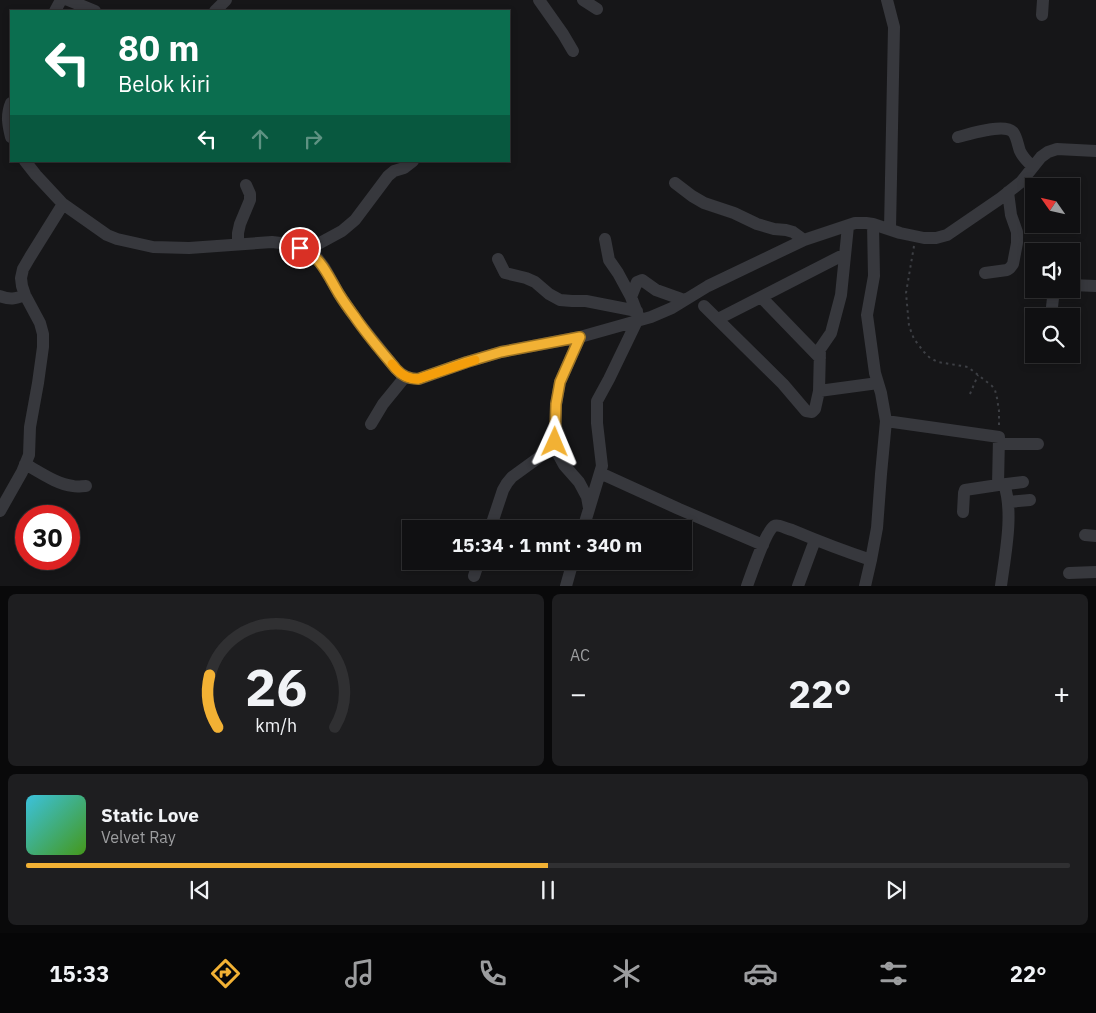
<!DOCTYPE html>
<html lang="id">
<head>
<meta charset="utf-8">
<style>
	body { margin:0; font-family:"IBM Plex Sans",sans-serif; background:#1e1e20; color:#f1f3f6; height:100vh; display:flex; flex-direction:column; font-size:19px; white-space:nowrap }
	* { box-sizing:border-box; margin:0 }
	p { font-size:16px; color:#9c9d9f }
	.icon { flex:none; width:28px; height:28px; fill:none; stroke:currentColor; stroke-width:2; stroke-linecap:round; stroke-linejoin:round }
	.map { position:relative; height:586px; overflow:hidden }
	.panel { display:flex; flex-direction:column; gap:8px; padding:8px; background:#09090a; flex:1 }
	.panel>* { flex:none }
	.hud { position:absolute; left:10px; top:10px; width:500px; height:152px; border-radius:0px; box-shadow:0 2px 8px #0003,0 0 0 1px #303032; background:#0b6e4f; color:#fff; overflow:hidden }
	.needle { width:32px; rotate:304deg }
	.fabs { position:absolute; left:1025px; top:178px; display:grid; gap:10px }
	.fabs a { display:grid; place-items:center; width:55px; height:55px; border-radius:0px; background:#101012; box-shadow:0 2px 8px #0003,0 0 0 1px #303032; font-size:25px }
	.speed { position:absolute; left:15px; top:505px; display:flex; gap:10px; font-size:25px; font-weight:700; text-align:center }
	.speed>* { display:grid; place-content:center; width:65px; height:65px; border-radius:50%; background:#101012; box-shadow:0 2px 8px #0003,0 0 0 1px #303032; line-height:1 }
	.speed .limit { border:8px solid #d22; background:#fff; color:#111 }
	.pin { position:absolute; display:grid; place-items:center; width:42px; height:42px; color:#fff; margin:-21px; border:2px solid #fff; border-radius:50%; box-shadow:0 1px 5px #0007 }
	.me { position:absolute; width:55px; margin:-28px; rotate:1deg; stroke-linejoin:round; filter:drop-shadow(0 0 4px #0008) }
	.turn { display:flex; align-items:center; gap:18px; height:105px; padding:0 25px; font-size:22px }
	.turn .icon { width:65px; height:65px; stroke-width:2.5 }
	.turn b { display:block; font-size:35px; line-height:42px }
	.lanes { display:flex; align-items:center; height:48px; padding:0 25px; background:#0003; justify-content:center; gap:25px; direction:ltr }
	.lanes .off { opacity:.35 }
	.big { font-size:38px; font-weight:700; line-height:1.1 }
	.panel .tile { flex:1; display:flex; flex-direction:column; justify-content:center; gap:8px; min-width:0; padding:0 18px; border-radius:8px; background:#1e1e20 }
	.panel .dial { align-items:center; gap:0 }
	.dial svg { height:130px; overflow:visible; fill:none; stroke:#303032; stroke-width:7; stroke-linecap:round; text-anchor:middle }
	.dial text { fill:#f1f3f6; stroke:none }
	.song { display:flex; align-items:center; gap:15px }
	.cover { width:60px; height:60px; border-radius:8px; background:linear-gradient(135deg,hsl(190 70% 55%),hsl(100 70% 35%)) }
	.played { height:5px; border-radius:2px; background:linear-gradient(90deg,#f2b134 50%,#303032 50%) }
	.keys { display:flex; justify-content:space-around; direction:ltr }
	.heat { display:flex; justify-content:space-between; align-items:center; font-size:28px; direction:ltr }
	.panel .tiles { flex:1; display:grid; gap:8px; grid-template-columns:1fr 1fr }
	.tile:last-child { grid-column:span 2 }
	.trip { position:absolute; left:402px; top:520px; width:290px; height:50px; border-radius:0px; background:#101012; box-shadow:0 2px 8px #0003,0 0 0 1px #303032; font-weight:700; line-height:50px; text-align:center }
	.tabs { display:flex; height:80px; justify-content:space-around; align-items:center; background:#060607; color:#9c9d9f }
	.tabs .icon { width:35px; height:35px }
	.tabs .selected { color:#f2b134 }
	.tabs b { font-size:22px; color:#f1f3f6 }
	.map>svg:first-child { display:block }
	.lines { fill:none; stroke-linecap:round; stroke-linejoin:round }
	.path { stroke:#3d3f44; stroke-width:2; stroke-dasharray:2.5 4; stroke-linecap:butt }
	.minor { stroke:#37383d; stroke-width:12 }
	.route-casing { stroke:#9d7322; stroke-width:12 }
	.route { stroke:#f2b134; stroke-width:9 }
	.slow { stroke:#f59e0b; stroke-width:9 }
</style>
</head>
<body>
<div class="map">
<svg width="1096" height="586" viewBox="0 0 1096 586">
	<rect width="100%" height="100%" fill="#161618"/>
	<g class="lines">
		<!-- path -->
		<path class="path" d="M 914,246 L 906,293 L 909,326 L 914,339 L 924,352 L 930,358 L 938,362 L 968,367 L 992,386 L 995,390 L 997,398 L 999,411 L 999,428
			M 970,394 L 978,375"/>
		<!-- minor -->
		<path class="minor" d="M 68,0 L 95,11
			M 539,0 L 563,34 L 573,51
			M 583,0 L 597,9
			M 887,0 L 894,27 L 890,229
			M 55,11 L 61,0
			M 215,11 L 226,0
			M 1042,15 L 1043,0
			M 11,103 C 6,115 8,125 11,137
			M 958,137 C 970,134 1004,123 1013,132 C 1017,137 1018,146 1020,151 C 1023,158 1028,162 1033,167
			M 25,161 L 36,175 L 63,204 L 107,235 L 117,239 L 153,247 L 189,248 L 272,242 L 289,244 L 307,250 L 318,259 L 324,267 L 339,294 L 356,319 L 396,369 C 402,376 409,379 419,379 L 467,362 L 501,352 L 580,337 L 651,317 L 672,308 L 708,286 L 804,240 L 855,223 L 866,223 L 873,224 L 900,233 L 924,238 L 936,238 L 947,235 L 1001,198 L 1021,182 L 1041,157 L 1048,152 L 1057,149 L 1096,151
			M 675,183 L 692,196 L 704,203 L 734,213 L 757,224 L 774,229 L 786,230 L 793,232 L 804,240
			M 605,239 L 609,260 L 618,273 L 631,297 L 639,318
			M 238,244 L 238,233 L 240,224 L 250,200 L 250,194 L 246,185
			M 307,250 L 342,231 L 355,220 L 388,176 L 394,171 L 404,168 L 413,161
			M 498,259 L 505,273 L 526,278 L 535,282 L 549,294 L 560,300 L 572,301 L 586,301 L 637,311
			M 985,273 L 1007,270 L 1010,268 L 1013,264 L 1017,243 L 1017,232 L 1011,215 L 1008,192
			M 1071,285 L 1096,286
			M 0,296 C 10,300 15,299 25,295
			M 631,297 L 637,282 L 642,280 L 656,290 L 684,300
			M 761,297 L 820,358
			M 704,306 L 783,384 L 806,411 L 812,412 L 815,409 L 819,391 L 820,349 L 831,333 L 841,295 L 848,226
			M 1051,316 L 1054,289
			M 718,319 L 845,254
			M 580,337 L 560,382 L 556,405 L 555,442 L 558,454 L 564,465 L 579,482 L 587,497 L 589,508
			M 819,391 L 878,383
			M 886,421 L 999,437 L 998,485
			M 371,424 L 383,404 L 405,377
			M 999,444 L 1038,444
			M 25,464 C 40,472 56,484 73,486 C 77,487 82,486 86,486
			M 600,473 L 679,509 L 763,545
			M 1009,502 L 1030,500
			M 0,511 L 22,472 L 29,455 L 30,427 L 38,383 L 43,347 L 43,334 L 40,323 L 25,295 L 22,286 L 21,278 L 23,269 L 30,257 L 63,204
			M 963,512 L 964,493 L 965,490 L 998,485 L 1023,482
			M 490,529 L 503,490 L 507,483 L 512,477 L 545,453 L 555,442
			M 583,529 L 602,466 L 597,423 L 597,401 L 609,379 L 637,321
			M 1085,535 L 1096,536
			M 1069,573 L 1096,572
			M 474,576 L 479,561
			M 566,586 L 573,561
			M 747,586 C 751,575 766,531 774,526 C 778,524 787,529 792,530 C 818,541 844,551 871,560
			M 798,586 L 815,540
			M 865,586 L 871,560 L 877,528 L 881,474 L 886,421 L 881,393 L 875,373 L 867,315 L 874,276 L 873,224
			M 1001,586 C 1005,555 1014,513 1004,484"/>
	</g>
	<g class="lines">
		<defs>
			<path id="route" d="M 300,248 C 321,256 328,276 339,294 C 344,302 349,309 355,317 C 367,335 382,352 396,369 C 402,376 409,379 418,379 L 467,362 L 501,352 L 580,337 L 560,382 L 556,404 L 555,442"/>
		</defs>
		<!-- route casing -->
		<use href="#route" class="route-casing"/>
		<!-- route -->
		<use href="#route" class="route"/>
		<!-- slow -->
		<path class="slow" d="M 392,364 C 399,373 406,379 418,379 L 475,360"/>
	</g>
</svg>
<div class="fabs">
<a><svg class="needle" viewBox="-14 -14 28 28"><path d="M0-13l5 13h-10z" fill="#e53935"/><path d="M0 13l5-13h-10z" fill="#9c9d9f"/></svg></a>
<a><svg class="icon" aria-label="sound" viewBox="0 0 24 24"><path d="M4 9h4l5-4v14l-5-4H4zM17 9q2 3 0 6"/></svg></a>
<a><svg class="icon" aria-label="search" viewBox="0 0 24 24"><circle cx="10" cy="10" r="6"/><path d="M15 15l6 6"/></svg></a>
</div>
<div class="speed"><div class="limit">30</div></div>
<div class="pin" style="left:300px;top:248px;background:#d93025"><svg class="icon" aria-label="arrive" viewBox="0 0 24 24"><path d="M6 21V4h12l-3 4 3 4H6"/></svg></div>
<svg class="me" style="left:555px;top:442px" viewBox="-20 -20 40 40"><path d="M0-17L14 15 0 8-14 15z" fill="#f2b134" stroke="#fff" stroke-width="4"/></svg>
<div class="trip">15:34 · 1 mnt · 340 m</div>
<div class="hud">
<div class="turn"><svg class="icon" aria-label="left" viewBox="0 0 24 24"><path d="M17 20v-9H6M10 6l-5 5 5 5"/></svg><div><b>80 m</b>Belok kiri</div></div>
<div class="lanes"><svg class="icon" aria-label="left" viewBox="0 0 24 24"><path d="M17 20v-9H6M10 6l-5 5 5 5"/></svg><svg class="icon off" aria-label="ahead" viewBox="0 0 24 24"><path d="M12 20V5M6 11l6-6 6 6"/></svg><svg class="icon off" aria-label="right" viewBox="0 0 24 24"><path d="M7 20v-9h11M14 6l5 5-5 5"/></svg></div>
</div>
</div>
<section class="panel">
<div class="tiles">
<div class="tile dial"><svg viewBox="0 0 100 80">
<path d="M14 69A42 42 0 1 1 86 69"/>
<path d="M14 69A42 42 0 0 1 9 37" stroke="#f2b134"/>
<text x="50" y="56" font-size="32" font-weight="700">26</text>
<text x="50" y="72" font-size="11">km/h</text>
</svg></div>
<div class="tile"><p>AC</p>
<div class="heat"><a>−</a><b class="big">22°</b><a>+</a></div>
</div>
<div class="tile">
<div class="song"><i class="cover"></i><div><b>Static Love</b><p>Velvet Ray</p></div></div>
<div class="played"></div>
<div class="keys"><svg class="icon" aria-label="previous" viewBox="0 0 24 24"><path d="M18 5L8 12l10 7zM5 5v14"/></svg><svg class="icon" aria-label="pause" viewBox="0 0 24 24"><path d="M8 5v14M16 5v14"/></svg><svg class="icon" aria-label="next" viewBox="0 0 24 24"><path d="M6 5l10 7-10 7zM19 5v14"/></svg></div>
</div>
</div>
</section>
<nav class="tabs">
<b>15:33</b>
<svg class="icon selected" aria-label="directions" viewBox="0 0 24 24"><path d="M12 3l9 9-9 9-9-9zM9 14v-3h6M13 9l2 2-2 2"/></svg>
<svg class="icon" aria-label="music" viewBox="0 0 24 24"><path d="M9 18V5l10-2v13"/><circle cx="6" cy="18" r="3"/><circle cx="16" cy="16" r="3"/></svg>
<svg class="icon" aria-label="phone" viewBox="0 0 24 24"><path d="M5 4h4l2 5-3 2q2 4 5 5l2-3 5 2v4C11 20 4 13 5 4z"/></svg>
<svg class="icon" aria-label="climate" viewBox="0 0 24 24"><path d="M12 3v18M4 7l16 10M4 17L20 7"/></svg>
<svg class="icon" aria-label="car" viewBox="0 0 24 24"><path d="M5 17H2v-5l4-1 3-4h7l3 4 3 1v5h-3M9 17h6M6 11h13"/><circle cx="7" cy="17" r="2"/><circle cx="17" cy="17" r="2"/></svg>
<svg class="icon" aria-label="filters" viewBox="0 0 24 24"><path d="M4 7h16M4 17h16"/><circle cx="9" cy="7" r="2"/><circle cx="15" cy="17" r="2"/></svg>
<b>22°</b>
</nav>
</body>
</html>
